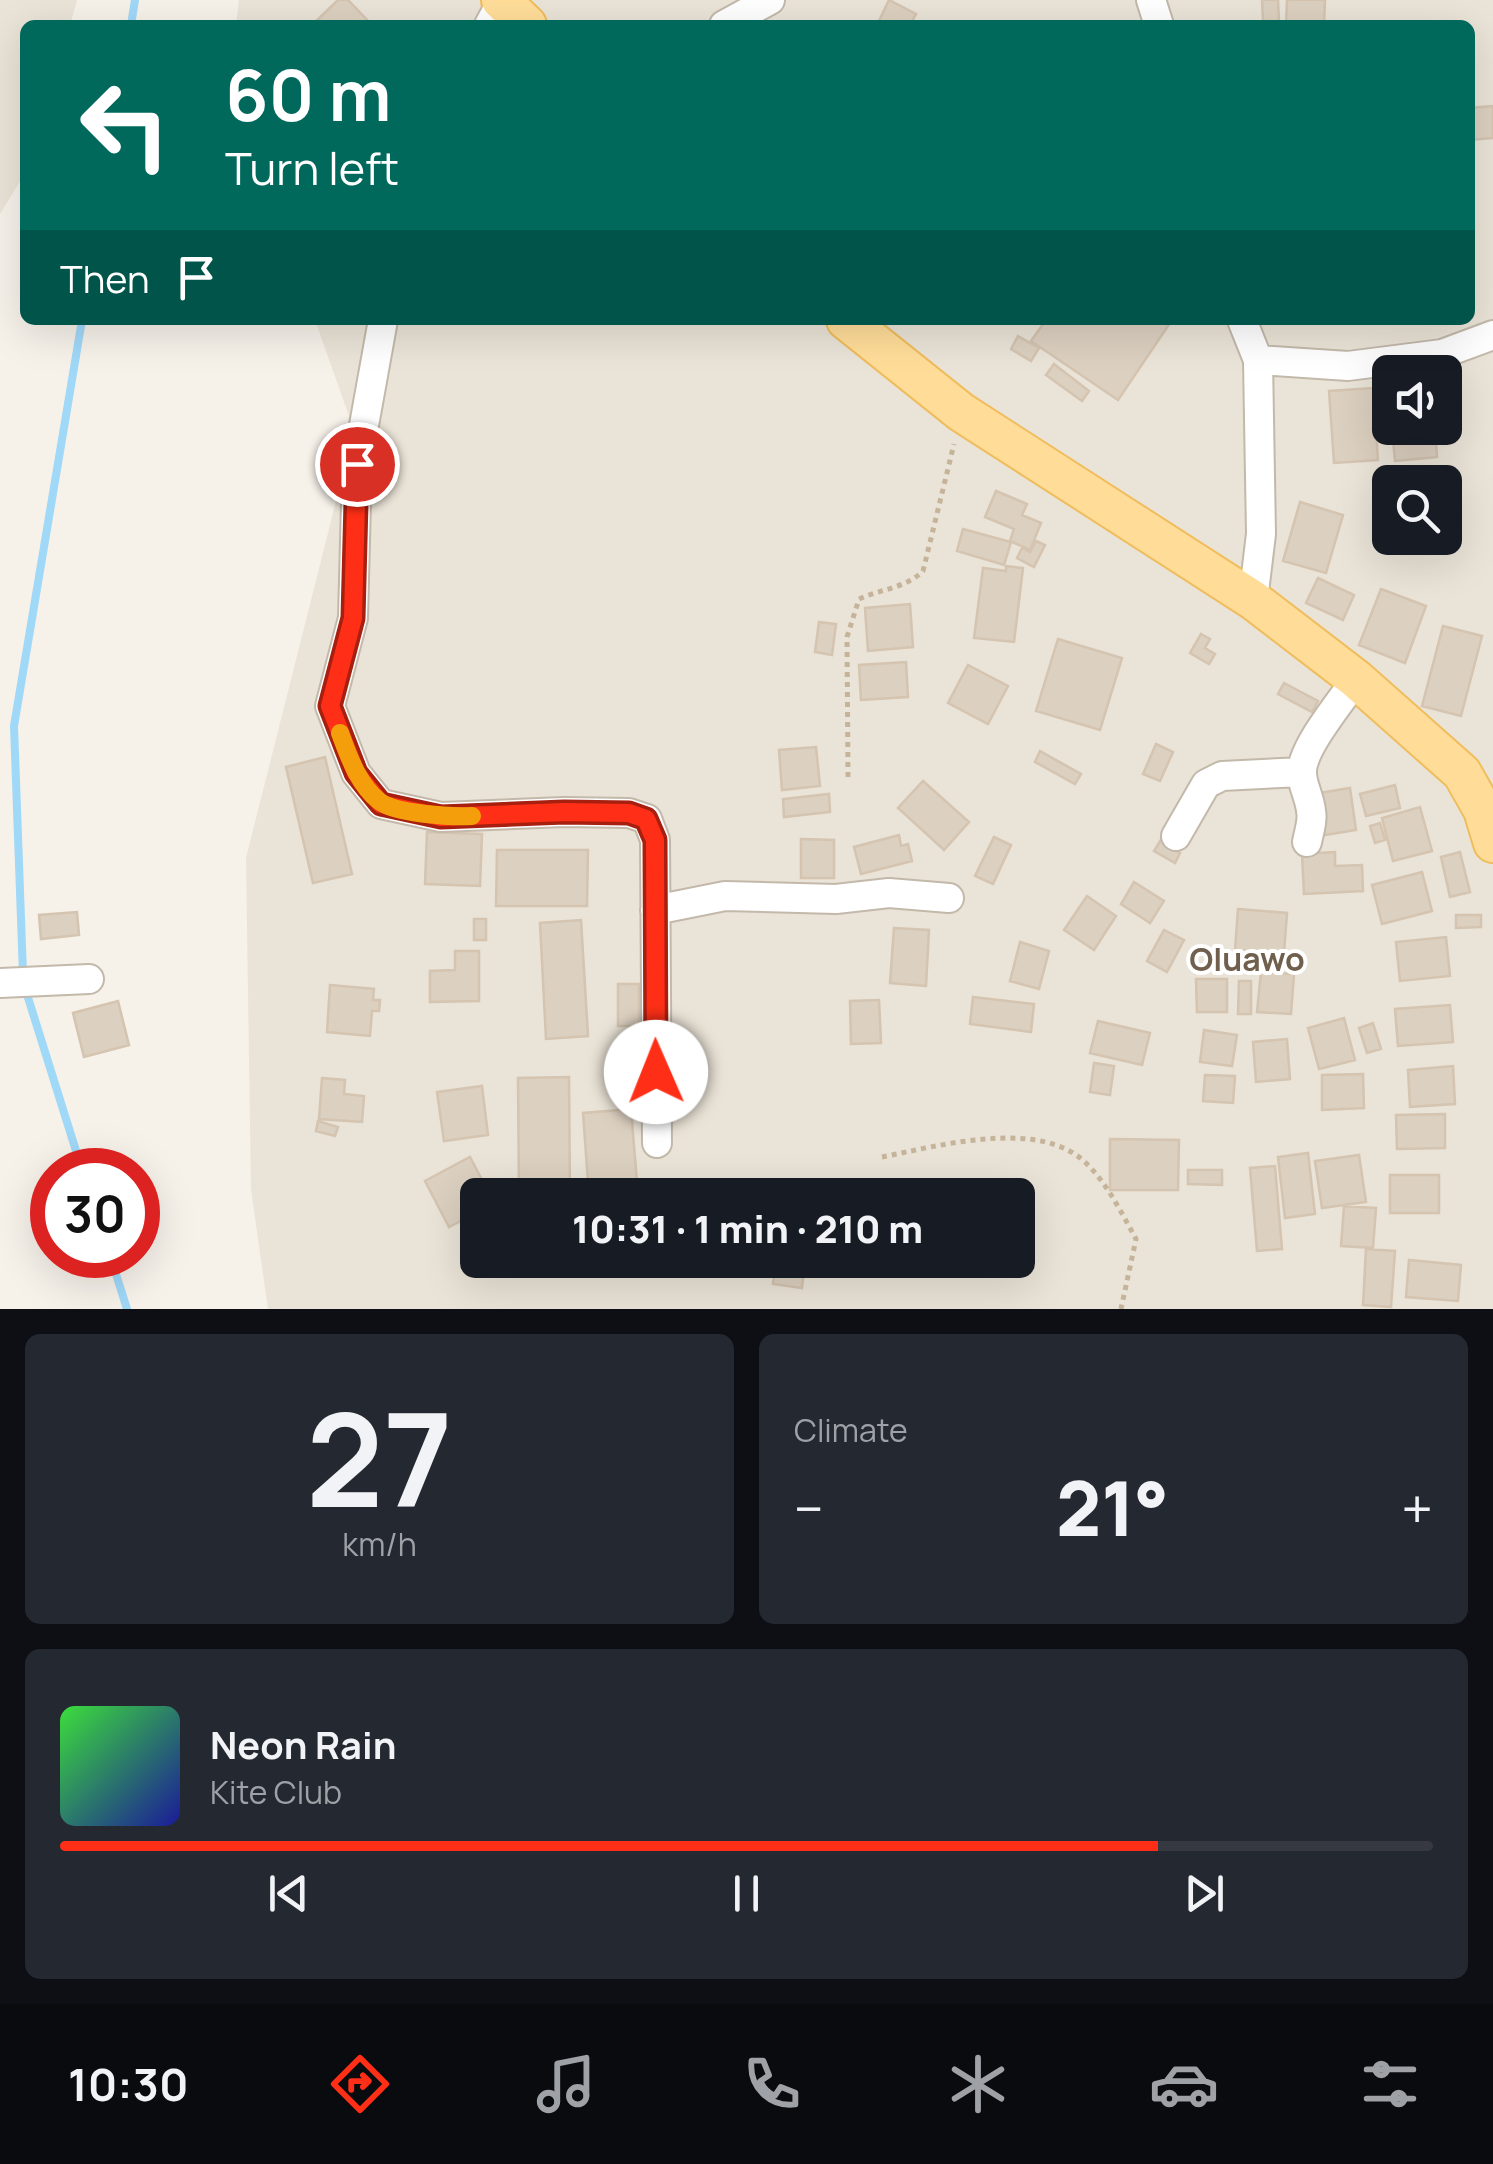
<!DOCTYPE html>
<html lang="en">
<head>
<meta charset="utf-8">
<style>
	body { margin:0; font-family:Manrope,sans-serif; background:#242831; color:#f1f3f6; height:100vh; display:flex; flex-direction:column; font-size:38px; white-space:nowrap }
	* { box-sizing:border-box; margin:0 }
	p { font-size:32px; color:#9ea1a6 }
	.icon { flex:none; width:55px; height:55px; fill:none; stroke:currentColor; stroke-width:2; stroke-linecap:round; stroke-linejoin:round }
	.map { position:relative; height:1309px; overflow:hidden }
	.details { display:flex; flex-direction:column; gap:25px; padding:25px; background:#0d0f14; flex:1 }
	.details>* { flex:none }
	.banner { position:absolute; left:20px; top:20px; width:1455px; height:305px; border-radius:15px; box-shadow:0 10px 40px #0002; background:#00695c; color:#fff; overflow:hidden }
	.controls { position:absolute; left:1372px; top:355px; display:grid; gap:20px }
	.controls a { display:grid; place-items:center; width:90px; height:90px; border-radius:15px; background:#171b24; box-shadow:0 10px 40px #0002; font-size:50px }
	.speed { position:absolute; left:30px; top:1148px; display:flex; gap:20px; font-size:50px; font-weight:700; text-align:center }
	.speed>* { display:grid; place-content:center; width:130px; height:130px; border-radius:50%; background:#171b24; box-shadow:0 10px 40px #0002; line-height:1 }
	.speed .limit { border:15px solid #d22; background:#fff; color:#111 }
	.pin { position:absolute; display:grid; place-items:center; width:85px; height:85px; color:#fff; margin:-42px; border:5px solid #fff; border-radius:50%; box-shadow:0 2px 10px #0007 }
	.me { position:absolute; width:110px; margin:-55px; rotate:359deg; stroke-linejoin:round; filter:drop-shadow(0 0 8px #0008) }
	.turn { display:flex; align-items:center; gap:35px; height:210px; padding:0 40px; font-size:45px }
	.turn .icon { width:130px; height:130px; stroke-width:2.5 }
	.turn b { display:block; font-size:70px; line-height:85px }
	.then { display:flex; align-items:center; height:95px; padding:0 40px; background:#0003; gap:20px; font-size:38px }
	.big { font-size:75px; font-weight:800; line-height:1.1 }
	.details .widget { flex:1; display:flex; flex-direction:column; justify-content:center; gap:15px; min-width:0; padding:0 35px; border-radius:15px; background:#242831 }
	.details .dial { align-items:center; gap:0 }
	.dial b { font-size:130px; line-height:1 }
	.song { display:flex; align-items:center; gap:30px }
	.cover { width:120px; height:120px; border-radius:15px; background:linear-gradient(135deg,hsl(120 70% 55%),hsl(240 70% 35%)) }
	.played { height:10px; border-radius:5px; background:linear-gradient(90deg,#ff2f17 80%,#363941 80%) }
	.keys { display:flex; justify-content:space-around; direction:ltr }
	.heat { display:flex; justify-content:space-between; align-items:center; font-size:55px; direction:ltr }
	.details .tiles { flex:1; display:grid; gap:25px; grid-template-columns:1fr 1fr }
	.widget:last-child { grid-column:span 2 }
	.trip { position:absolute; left:460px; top:1178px; width:575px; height:100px; border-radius:15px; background:#171b24; box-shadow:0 10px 40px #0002; font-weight:800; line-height:100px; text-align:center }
	.tab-bar { display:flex; height:160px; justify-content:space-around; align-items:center; background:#090b0e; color:#9ea1a6 }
	.tab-bar .icon { width:70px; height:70px }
	.tab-bar .current { color:#ff2f17 }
	.tab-bar b { font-size:45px; color:#f1f3f6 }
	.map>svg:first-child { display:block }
	.residential { fill:#eae3d7; fill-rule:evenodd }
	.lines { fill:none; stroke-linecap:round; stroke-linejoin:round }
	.stream { stroke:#a0d8f8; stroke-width:8 }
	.building { fill:#dcd0c0; stroke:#d4c4b0; stroke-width:2.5 }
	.minor-casing { stroke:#c3b9aa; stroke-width:32 }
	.major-casing { stroke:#f0bd5d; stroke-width:42 }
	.path { stroke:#c6b49a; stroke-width:5; stroke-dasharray:5 5; stroke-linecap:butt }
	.minor { stroke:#fff; stroke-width:28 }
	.major { stroke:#fd9; stroke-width:38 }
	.route-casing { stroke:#a61f0f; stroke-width:25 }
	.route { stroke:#ff2f17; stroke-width:18 }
	.slow { stroke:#f59e0b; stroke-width:18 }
	.labels { text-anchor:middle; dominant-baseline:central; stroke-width:8; stroke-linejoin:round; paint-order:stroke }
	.quarter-label { font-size:32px; font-weight:bold; fill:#6f5f4c; stroke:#fff }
</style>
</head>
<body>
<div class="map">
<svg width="1493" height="1309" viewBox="0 0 1493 1309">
	<rect width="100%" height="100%" fill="#f6f1e9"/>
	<!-- residential -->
	<path class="residential" d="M 0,0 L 77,0 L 70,25 L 25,25 L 25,173 L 0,214 Z
		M 239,0 L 1493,0 L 1493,1309 L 268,1309 L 251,1189 L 246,858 L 354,430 L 315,320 L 1470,320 L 1470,25 L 236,25 ZM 1390,372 L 1445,372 L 1445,428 L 1390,428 ZM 1390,482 L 1445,482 L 1445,538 L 1390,538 ZM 478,1195 L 1018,1195 L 1018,1260 L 478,1260 Z"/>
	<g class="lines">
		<!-- stream -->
		<path class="stream" d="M 131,25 L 135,0
			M 23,974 L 14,726 L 82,320
			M 25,988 L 82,1170
			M 110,1255 L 127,1309"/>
	</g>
	<!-- building -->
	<path class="building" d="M 338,0 L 348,0 L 372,25 L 312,25 Z
		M 889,0 L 916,14 L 910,25 L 877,25 Z
		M 1262,0 L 1278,0 L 1279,21 L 1263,21 Z
		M 1287,0 L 1325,0 L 1324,25 L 1286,25 Z
		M 1493,106 L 1493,138 L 1470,140 L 1470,108 Z
		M 1046,320 L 1172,320 L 1118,400 L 1031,341 Z
		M 1018,336 L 1039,348 L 1031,361 L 1011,349 Z
		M 1054,364 L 1089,391 L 1082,401 L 1046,375 Z
		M 1373,388 L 1378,460 L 1334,463 L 1329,391 Z
		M 1392,428 L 1435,428 L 1437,457 L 1395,461 Z
		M 996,491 L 1027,504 L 1022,515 L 1041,523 L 1030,550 L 1010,541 L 1014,529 L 985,517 Z
		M 1300,502 L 1343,515 L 1326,573 L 1283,561 Z
		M 963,529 L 1011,542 L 1004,565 L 957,551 Z
		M 1036,541 L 1045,545 L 1034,567 L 1017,558 L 1022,548 L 1030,552 Z
		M 1006,566 L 1023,568 L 1014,642 L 974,638 L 983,568 L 1006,571 Z
		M 1318,578 L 1354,595 L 1343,620 L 1306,603 Z
		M 1381,589 L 1426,606 L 1405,663 L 1359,645 Z
		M 910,604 L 913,647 L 868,651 L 865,608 Z
		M 819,622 L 836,624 L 832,655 L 815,652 Z
		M 1443,626 L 1482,636 L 1461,716 L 1422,706 Z
		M 1201,634 L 1210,639 L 1205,648 L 1215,654 L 1209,664 L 1190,653 Z
		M 1058,639 L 1122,658 L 1100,730 L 1036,711 Z
		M 906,662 L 908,697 L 861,700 L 859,665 Z
		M 968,665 L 1008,686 L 988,724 L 948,703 Z
		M 1284,683 L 1318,701 L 1312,712 L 1278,694 Z
		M 1156,744 L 1173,752 L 1160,781 L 1143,774 Z
		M 816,747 L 820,786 L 782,790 L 779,750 Z
		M 1040,751 L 1081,774 L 1075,784 L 1035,762 Z
		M 325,757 L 352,874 L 313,883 L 286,767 Z
		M 923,781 L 969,822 L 944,850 L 898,808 Z
		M 1395,785 L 1400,808 L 1366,816 L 1360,794 Z
		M 1350,788 L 1356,830 L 1325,835 L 1319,793 Z
		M 829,794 L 830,812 L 784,817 L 783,799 Z
		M 1420,807 L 1432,851 L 1393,861 L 1382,818 Z
		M 1380,823 L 1385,840 L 1375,843 L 1370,826 Z
		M 427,832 L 482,834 L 480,886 L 425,884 Z
		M 899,835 L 901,846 L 908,844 L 912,861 L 861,874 L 854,847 Z
		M 994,837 L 1011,845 L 993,884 L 975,876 Z
		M 1162,838 L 1169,842 L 1167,846 L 1180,853 L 1175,863 L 1154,851 Z
		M 801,839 L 834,840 L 834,878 L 801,878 Z
		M 497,850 L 588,850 L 587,906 L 496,906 Z
		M 1335,852 L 1335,866 L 1362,865 L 1363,891 L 1304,894 L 1302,854 Z
		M 1460,852 L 1470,892 L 1450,897 L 1441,857 Z
		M 1422,872 L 1432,911 L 1382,924 L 1372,885 Z
		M 1134,882 L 1164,901 L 1150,923 L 1121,904 Z
		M 1087,896 L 1116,916 L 1094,950 L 1064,930 Z
		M 1238,909 L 1287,913 L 1284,953 L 1235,950 Z
		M 77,912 L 79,935 L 41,939 L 39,915 Z
		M 1456,915 L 1481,915 L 1481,927 L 1456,928 Z
		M 474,919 L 486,919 L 486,940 L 474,940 Z
		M 581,920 L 588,1036 L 546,1039 L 540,923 Z
		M 894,928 L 929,930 L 926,986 L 890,983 Z
		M 1164,930 L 1184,940 L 1167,972 L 1147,961 Z
		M 1446,937 L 1450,976 L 1400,981 L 1396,942 Z
		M 1020,942 L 1049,951 L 1039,989 L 1010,981 Z
		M 455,951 L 479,951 L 479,1001 L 430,1002 L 430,971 L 455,970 Z
		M 1261,972 L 1294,974 L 1291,1014 L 1257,1012 Z
		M 1196,979 L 1227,979 L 1227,1012 L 1197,1012 Z
		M 1239,981 L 1251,981 L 1251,1014 L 1238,1014 Z
		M 618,984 L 639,984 L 639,1026 L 618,1026 Z
		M 330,985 L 374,989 L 373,1000 L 380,1000 L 379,1011 L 372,1011 L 370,1036 L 327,1032 Z
		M 973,997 L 1034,1004 L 1031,1032 L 970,1024 Z
		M 879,1000 L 881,1043 L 851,1044 L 850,1001 Z
		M 118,1001 L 129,1045 L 84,1057 L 73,1013 Z
		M 1450,1005 L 1453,1042 L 1398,1046 L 1395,1009 Z
		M 1344,1018 L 1355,1060 L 1319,1069 L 1308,1028 Z
		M 1098,1021 L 1150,1033 L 1142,1065 L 1090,1053 Z
		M 1373,1023 L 1381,1049 L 1367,1053 L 1359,1028 Z
		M 1204,1030 L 1237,1035 L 1232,1066 L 1200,1062 Z
		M 1287,1039 L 1290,1079 L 1256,1082 L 1253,1042 Z
		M 1094,1063 L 1114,1066 L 1110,1095 L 1090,1092 Z
		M 1453,1066 L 1455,1104 L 1410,1107 L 1408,1070 Z
		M 1363,1074 L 1364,1108 L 1322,1110 L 1322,1075 Z
		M 1205,1075 L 1235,1076 L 1233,1103 L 1203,1101 Z
		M 569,1077 L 570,1195 L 519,1195 L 518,1078 Z
		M 322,1078 L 345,1080 L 344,1094 L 364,1096 L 362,1122 L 319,1119 Z
		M 482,1086 L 488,1135 L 444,1141 L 437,1092 Z
		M 631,1109 L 638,1195 L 589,1195 L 583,1113 Z
		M 1445,1114 L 1445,1148 L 1397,1149 L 1396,1115 Z
		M 318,1121 L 338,1127 L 335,1136 L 316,1131 Z
		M 1110,1139 L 1179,1140 L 1178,1190 L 1110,1190 Z
		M 1308,1153 L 1315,1214 L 1285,1218 L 1278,1157 Z
		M 1359,1155 L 1366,1202 L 1322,1208 L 1315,1161 Z
		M 470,1157 L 490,1195 L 478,1195 L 478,1212 L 449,1227 L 425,1181 Z
		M 1275,1166 L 1282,1249 L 1257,1251 L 1250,1168 Z
		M 1188,1170 L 1222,1170 L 1222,1185 L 1188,1184 Z
		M 1390,1175 L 1439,1175 L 1439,1213 L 1390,1213 Z
		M 1344,1206 L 1376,1208 L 1373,1248 L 1341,1246 Z
		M 1366,1249 L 1395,1251 L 1391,1307 L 1363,1305 Z
		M 776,1260 L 805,1260 L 802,1288 L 773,1284 Z
		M 1409,1260 L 1461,1265 L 1458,1301 L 1406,1297 Z"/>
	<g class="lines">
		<defs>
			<path id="minor" d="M 1151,0 L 1159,25
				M 489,25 L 502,1
				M 724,25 L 770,0
				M 383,320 L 357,464 L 353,618 L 330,706 L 356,773 L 381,804 L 441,817 L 564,812 L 629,813 L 647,819 L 655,840 L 657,1143
				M 1242,320 L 1258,360 L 1261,534 L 1253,600
				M 1258,360 L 1348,366 L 1442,354 L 1493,335
				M 1176,836 L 1206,784 L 1222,776 L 1302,772
				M 1307,842 C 1309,832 1313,820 1311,811 C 1310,798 1302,785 1302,773 C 1301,748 1342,701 1356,679
				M 655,910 L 725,896 L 836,899 L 889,893 L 949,898
				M 0,983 L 89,979"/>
			<path id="major" d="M 501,0 L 527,25
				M 846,320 L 961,412 L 1253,600 L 1356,679 L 1462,773 L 1483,810 L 1493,843"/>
		</defs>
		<!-- minor casing -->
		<use href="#minor" class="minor-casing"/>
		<!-- major casing -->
		<use href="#major" class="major-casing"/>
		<!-- path -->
		<path class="path" d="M 848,777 L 847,637 L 859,599 C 881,589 906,588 923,571 L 954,444
			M 882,1157 C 938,1146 1038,1118 1085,1162 C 1107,1183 1121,1212 1136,1239 L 1121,1309"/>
		<!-- minor -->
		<use href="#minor" class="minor"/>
		<!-- major -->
		<use href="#major" class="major"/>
	</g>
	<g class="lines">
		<defs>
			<path id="route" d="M 357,464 L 353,618 L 330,706 L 356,773 L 381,804 L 441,817 L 564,812 L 629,813 L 646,819 L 655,840 L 656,1072"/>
		</defs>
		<!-- route casing -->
		<use href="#route" class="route-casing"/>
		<!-- route -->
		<use href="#route" class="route"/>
		<!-- slow -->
		<path class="slow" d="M 340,733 C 349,757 358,784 379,801 C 395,814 452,817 472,816"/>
	</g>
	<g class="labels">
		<!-- quarter labels -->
		<g class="quarter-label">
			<text x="1247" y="959">Oluawo</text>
		</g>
	</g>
</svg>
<div class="controls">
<a><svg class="icon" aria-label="sound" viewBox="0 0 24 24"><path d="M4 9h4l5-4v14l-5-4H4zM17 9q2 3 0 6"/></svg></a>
<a><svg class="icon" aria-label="search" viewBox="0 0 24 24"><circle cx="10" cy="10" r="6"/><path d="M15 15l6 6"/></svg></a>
</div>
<div class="speed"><div class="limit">30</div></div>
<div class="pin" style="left:357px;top:464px;background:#d93025"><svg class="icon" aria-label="arrive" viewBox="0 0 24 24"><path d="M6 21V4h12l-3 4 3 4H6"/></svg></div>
<svg class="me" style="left:656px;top:1072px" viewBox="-20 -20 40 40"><circle r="19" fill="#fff"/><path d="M0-13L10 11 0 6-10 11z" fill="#ff2f17"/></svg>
<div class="trip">10:31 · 1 min · 210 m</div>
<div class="banner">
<div class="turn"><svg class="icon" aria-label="left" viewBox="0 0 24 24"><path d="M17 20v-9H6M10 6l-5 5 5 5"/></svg><div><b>60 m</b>Turn left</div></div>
<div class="then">Then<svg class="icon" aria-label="arrive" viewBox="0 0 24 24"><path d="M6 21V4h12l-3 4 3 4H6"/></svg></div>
</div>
</div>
<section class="details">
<div class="tiles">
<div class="widget dial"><b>27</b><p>km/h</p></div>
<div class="widget"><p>Climate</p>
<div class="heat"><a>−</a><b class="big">21°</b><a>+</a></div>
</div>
<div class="widget">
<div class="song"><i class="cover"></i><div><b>Neon Rain</b><p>Kite Club</p></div></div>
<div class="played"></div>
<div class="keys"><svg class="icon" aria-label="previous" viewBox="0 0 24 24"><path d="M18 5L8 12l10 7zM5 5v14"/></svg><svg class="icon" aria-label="pause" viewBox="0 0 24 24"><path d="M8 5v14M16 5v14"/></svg><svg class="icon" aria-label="next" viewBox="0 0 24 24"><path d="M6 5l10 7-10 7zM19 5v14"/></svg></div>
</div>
</div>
</section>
<nav class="tab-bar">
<b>10:30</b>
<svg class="icon current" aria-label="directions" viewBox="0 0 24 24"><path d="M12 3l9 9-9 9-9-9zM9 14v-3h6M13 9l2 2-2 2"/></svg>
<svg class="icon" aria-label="music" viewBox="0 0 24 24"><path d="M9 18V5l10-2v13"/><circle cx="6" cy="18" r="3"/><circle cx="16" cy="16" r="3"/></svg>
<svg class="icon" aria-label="phone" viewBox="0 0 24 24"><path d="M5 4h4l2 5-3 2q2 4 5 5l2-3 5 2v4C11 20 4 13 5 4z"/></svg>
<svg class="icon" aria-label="climate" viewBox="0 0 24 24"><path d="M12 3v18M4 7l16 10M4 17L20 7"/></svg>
<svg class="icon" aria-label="car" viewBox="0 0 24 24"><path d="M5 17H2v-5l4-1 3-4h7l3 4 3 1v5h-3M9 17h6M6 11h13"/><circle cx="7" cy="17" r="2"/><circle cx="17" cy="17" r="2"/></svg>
<svg class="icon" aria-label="filters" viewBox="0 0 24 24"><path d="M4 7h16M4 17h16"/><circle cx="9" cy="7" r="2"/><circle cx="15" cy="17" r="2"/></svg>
</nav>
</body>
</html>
